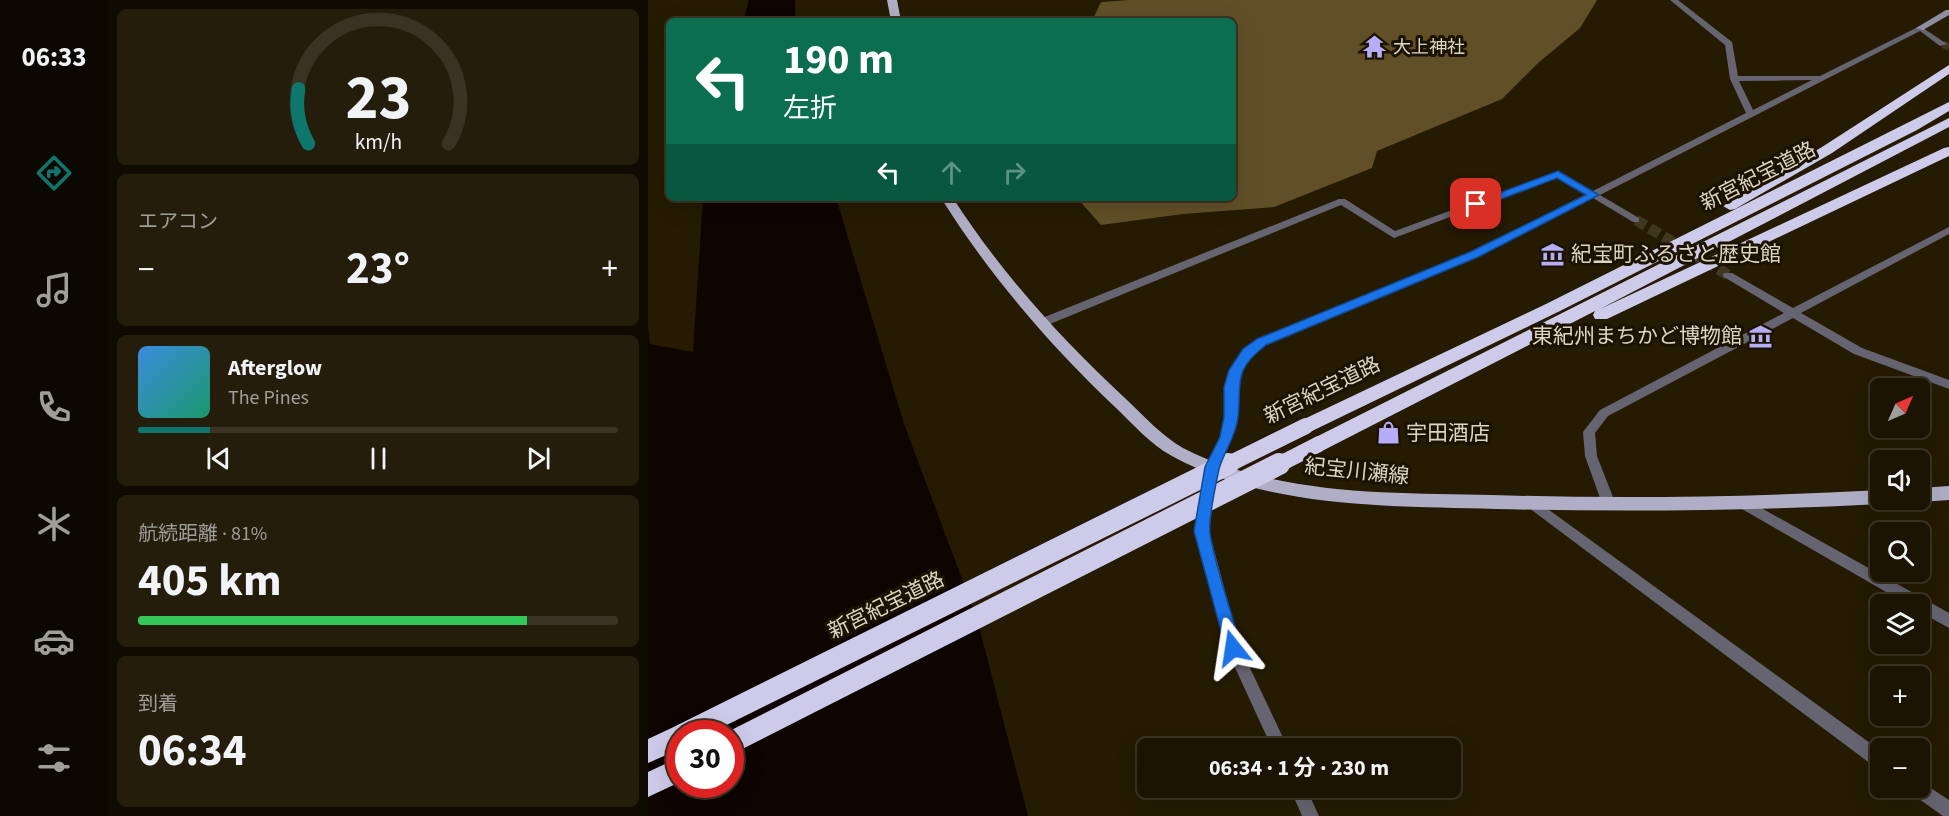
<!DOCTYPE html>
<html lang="ja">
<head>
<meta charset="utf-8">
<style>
	body { margin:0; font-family:"Source Sans 3","Noto Sans JP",sans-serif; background:#251d0c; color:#f1f3f6; height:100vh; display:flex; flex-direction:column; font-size:22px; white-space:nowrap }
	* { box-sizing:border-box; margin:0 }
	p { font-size:20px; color:#a09e99 }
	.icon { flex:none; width:33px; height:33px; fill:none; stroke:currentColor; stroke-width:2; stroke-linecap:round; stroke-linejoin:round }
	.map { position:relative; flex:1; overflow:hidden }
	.side { display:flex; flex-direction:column; gap:9px; padding:9px; background:#0f0b01; width:540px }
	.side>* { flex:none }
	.guide { position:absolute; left:18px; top:18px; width:570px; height:183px; border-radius:9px; box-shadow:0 6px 24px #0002,0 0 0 2px #3a3324; background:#0b6e4f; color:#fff; overflow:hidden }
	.needle { width:39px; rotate:45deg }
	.controls { position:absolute; left:1222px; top:378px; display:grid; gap:12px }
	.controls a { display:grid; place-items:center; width:60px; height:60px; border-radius:9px; background:#1c1402; box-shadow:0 6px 24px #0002,0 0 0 2px #3a3324; font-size:30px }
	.speed { position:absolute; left:18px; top:720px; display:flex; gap:12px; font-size:30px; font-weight:700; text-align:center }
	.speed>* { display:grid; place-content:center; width:78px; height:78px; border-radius:50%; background:#1c1402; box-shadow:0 6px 24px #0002,0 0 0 2px #3a3324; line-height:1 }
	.speed .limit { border:9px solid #d22; background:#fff; color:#111 }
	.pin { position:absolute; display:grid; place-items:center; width:51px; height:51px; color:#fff; margin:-26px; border-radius:12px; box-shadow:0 3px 9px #0006 }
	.me { position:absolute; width:66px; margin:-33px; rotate:345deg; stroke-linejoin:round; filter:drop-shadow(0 0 4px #0008) }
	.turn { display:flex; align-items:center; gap:21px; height:126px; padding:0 18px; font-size:27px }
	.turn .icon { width:78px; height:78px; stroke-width:2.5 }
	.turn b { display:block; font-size:42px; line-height:51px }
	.lanes { display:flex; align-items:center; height:57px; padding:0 18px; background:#0003; justify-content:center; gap:30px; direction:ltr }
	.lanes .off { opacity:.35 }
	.big { font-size:45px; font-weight:700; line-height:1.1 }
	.side .card { flex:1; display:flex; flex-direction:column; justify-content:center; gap:9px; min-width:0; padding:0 21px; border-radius:9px; background:#251d0c }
	.side .dial { align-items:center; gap:0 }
	.dial svg { height:156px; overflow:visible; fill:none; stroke:#3a3324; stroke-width:7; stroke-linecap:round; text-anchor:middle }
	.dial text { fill:#f1f3f6; stroke:none }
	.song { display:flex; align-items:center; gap:18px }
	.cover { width:72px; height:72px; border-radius:9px; background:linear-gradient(135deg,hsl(210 70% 55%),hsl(160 70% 35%)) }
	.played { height:6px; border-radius:3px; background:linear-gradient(90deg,#0f766e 15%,#3a3324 15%) }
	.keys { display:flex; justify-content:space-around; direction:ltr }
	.heat { display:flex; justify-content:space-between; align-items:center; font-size:33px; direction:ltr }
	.charge { height:9px; border-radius:4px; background:linear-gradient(90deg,#34c759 81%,#3a3324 0) }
	.trip { position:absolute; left:489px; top:738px; width:324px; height:60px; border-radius:9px; background:#1c1402; box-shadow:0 6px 24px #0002,0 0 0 2px #3a3324; font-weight:700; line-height:60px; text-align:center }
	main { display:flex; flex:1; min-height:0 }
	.tabs { display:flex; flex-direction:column; width:108px; justify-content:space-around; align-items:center; background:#0b0801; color:#a09e99 }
	.tabs .icon { width:42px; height:42px }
	.tabs .current { color:#0f766e }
	.tabs b { font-size:27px; color:#f1f3f6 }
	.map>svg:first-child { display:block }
	.forest { fill:#614f27 }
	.water { fill:#0e0400; fill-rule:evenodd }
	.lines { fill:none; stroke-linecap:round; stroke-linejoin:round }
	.street-tunnel-far1 { stroke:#403720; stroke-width:8; stroke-dasharray:8 4.5; stroke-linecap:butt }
	.street-tunnel { stroke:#403720; stroke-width:11; stroke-dasharray:11 5; stroke-linecap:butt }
	.street { fill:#666470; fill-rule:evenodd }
	.secondary { fill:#908ea1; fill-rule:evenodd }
	.primary { fill:#b0aec7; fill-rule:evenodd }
	.highway { fill:#cecbea; fill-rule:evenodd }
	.highway-bridge-far1 { stroke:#cecbea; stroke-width:16 }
	.highway-bridge { stroke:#cecbea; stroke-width:22 }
	.route { fill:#1a73e8; stroke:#114b97; stroke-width:1.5 }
	.labels { text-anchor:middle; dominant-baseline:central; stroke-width:6; stroke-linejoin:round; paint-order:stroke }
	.far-poi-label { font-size:18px; fill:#dbd5c6; stroke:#1c1200; text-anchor:start }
	.street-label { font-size:21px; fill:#dbd5c6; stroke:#1c1200 }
	.poi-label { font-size:21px; fill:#dbd5c6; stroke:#1c1200; text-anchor:start }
</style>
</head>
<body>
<main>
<nav class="tabs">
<b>06:33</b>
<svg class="icon current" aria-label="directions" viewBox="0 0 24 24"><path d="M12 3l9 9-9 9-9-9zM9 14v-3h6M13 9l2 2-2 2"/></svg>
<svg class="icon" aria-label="music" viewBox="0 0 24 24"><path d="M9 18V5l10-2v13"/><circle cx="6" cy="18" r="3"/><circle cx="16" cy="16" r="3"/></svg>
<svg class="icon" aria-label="phone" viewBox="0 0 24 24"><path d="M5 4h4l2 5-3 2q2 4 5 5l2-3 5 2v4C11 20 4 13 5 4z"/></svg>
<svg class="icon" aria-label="climate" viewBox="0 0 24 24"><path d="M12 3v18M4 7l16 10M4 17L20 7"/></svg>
<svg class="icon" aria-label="car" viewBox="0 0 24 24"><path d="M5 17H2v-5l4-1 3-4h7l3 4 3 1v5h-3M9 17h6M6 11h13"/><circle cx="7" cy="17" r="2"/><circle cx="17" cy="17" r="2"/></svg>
<svg class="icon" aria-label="filters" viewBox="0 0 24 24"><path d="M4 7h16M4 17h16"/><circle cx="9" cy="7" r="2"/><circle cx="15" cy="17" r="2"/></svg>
</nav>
<section class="side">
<div class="card dial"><svg viewBox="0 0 100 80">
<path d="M14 69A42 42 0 1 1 86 69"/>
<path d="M14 69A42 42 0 0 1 9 41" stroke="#0f766e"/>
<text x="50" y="56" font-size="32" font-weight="700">23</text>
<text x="50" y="72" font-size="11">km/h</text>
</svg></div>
<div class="card"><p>エアコン</p>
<div class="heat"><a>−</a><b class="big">23°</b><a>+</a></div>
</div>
<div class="card">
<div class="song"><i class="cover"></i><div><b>Afterglow</b><p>The Pines</p></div></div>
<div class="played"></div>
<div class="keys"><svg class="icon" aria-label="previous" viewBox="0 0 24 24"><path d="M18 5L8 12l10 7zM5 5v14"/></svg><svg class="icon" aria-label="pause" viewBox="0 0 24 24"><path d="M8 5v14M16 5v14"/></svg><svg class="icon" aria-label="next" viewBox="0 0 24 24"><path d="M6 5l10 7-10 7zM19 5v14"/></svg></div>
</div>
<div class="card"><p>航続距離 · 81%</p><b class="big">405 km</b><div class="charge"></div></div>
<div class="card"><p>到着</p><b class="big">06:34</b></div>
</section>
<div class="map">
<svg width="1301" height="816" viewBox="0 0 1301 816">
	<rect width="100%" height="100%" fill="#251b03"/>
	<!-- forest -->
	<path class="forest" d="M 482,0 L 949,0 L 932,28 L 889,64 L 854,99 L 729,151 L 724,168 L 626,207 L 535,214 L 453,225 L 429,198 L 585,198 L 585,21 L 444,21 L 453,2 Z"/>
	<!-- water -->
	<path class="water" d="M 101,0 L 147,0 L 147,21 L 95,21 Z
		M 55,198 L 188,198 L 256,424 L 329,619 L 380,816 L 0,816 L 0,325 L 2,344 L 45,352 ZM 32,734 L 82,734 L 82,784 L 32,784 Z"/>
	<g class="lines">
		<!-- street-tunnel-far1 -->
		<path class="street-tunnel-far1" d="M 1295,44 L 1301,47"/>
		<!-- street-tunnel -->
		<path class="street-tunnel" d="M 988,220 L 1080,275"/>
		<!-- street -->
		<path class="street" d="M 1022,0 L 1030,0 L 1084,42 L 1090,76 L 1172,76 L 1272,26 L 1299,44 L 1292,46 L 1272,31 L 952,195 L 991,218 L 991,222 L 985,222 L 945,198 L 830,257 L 617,345 C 580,377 595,391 585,433 C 582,447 573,458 570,472 L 569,476 L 559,476 L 558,472 C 561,458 570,446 573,432 C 583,389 571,372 609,339 L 822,253 L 938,194 L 909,177 L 746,238 L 693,205 L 397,326 L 393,327 L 387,323 L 389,320 L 691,199 L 697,199 L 747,231 L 910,171 L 945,191 L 1098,113 L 1082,79 L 1077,45 ZM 1164,80 L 1105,110 L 1091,81 Z
			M 1301,227 L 1301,234 L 1153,313 L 1214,348 L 1301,380 L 1301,389 L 1206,354 L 1145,318 L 960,416 L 947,433 L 949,456 L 968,505 L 966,509 L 961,510 L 956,509 L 937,456 L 935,432 L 952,410 L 1136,313 L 1076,277 L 1075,275 L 1076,273 L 1084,273 L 1145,308 Z
			M 559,493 L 564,494 L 566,498 L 561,531 L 592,647 L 640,748 L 624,748 L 578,648 L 547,531 L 552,498 L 554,494 Z
			M 886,499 L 1233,751 L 1233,769 L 1227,767 L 881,508 L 879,504 L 881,500 Z
			M 1099,500 L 1301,613 L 1301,628 L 1272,612 L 1272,604 L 1259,604 L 1094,509 L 1092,505 L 1094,501 Z
			M 1272,781 L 1301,800 L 1301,816 L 1295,816 L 1264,794 L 1262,788 L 1272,788 Z
			M 642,788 L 658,788 L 671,816 L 654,816 Z"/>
		<!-- secondary -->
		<path class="secondary" d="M 1298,10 L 1301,10 L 1301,15 L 1275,30 L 1268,28 Z"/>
		<!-- primary -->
		<path class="primary" d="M 239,0 L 249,0 L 253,21 L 243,21 Z
			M 293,198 L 305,198 C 354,274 413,339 479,400 C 497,417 514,436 535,448 C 628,496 743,493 844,495 C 974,499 1103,497 1233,490 L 1233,500 L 1240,500 L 1233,504 C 1105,511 976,512 848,509 C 741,506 620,509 524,456 C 502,444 485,424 467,407 C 401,344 342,276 293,198 Z
			M 1301,486 L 1301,500 L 1272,502 L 1266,500 L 1272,500 L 1272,488 Z"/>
		<!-- highway -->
		<path class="highway" d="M 1301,65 L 1301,74 L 1184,153 L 1087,209 L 1082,210 L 1075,206 L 1174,147 Z
			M 1301,102 L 1301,111 L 1269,130 L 912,311 L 664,431 L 652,431 L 649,426 L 652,421 L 900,303 Z
			M 1301,118 L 1301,127 L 952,309 L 1296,148 L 1301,147 L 1301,156 L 959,319 L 947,319 L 945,315 L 947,311 L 678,449 L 671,451 L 664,449 L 662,444 L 664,439 Z
			M 32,724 L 40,728 L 43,734 L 32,734 L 32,749 L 0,763 L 0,739 Z
			M 32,757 L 32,782 L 0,797 L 0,772 Z"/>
		<!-- highway-bridge-far1 -->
		<path class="highway-bridge-far1" d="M 577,466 L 658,426
			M 628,466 L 671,444"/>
		<!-- highway-bridge -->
		<path class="highway-bridge" d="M 36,734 L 580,464
			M 82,743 L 631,464"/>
	</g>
	<!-- route -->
	<path class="route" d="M 910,171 L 951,195 L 830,257 L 618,345 C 584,371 594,382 590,417 C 588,437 576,451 571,469 C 568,484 560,518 562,533 C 567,568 584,612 593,648 L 591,653 L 585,656 L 579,653 L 546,531 L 557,467 L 572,437 L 576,417 L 576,387 L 581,370 L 595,349 L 609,339 L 822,252 L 938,195 L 909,178 L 832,207 L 822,204 Z"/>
	<!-- icons -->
	<defs>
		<symbol id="temple-bare" viewBox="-9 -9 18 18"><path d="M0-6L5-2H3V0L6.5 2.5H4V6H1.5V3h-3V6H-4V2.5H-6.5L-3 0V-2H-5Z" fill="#b6acf8" stroke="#1c1200" stroke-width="2.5" paint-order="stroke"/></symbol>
		<symbol id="museum-bare" viewBox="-9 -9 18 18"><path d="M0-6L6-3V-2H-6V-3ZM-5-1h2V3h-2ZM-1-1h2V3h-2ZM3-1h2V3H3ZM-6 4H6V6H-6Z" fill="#b6acf8" stroke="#1c1200" stroke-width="2.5" paint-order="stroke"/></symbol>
		<symbol id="shop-bare" viewBox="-9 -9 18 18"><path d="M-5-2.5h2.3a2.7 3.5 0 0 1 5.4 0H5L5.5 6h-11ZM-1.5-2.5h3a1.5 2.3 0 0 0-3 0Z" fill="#b6acf8" stroke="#1c1200" stroke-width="2.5" paint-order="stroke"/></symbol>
	</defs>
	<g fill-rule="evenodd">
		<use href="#temple-bare" x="710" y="30" width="33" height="33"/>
		<use href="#museum-bare" x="888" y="238" width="33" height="33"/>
		<use href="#museum-bare" x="1096" y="320" width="33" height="33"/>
		<use href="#shop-bare" x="724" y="416" width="33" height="33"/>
	</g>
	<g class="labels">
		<!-- far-poi labels -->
		<g class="far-poi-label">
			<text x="745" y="47">大上神社</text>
		</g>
		<!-- street labels -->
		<g class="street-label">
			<text transform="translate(1110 176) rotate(-27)">新宮紀宝道路</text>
			<text transform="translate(674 390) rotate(-26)">新宮紀宝道路</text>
			<text transform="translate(709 471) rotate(6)">紀宝川瀬線</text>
			<text transform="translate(238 605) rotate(-26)">新宮紀宝道路</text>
		</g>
		<!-- poi labels -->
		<g class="poi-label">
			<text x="923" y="254">紀宝町ふるさと歴史館</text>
			<text x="1094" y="336" text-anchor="end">東紀州まちかど博物館</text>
			<text x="758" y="433">宇田酒店</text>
		</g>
	</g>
</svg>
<div class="controls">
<a><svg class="needle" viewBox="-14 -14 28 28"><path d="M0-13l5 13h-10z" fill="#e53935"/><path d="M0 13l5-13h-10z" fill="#a09e99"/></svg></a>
<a><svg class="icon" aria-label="sound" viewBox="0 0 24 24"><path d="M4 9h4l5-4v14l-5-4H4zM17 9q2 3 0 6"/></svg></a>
<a><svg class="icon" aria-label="search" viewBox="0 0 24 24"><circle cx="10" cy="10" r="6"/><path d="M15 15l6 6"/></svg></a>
<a><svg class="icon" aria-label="layers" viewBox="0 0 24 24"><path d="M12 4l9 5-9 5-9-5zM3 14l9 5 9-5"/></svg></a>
<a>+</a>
<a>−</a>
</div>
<div class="speed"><div class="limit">30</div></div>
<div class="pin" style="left:828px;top:204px;background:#d93025"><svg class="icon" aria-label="arrive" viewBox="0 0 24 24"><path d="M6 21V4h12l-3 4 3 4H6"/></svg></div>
<svg class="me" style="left:585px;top:648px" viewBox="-20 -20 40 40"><path d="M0-17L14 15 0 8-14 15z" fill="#1a73e8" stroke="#fff" stroke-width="4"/></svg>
<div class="trip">06:34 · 1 分 · 230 m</div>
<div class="guide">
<div class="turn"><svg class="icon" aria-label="left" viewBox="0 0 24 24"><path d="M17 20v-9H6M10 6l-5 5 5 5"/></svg><div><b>190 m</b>左折</div></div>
<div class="lanes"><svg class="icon" aria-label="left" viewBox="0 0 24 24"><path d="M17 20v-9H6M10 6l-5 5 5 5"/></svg><svg class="icon off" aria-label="ahead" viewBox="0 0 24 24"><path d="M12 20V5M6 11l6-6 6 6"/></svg><svg class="icon off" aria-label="right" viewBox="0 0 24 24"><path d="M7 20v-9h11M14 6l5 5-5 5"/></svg></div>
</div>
</div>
</main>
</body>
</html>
